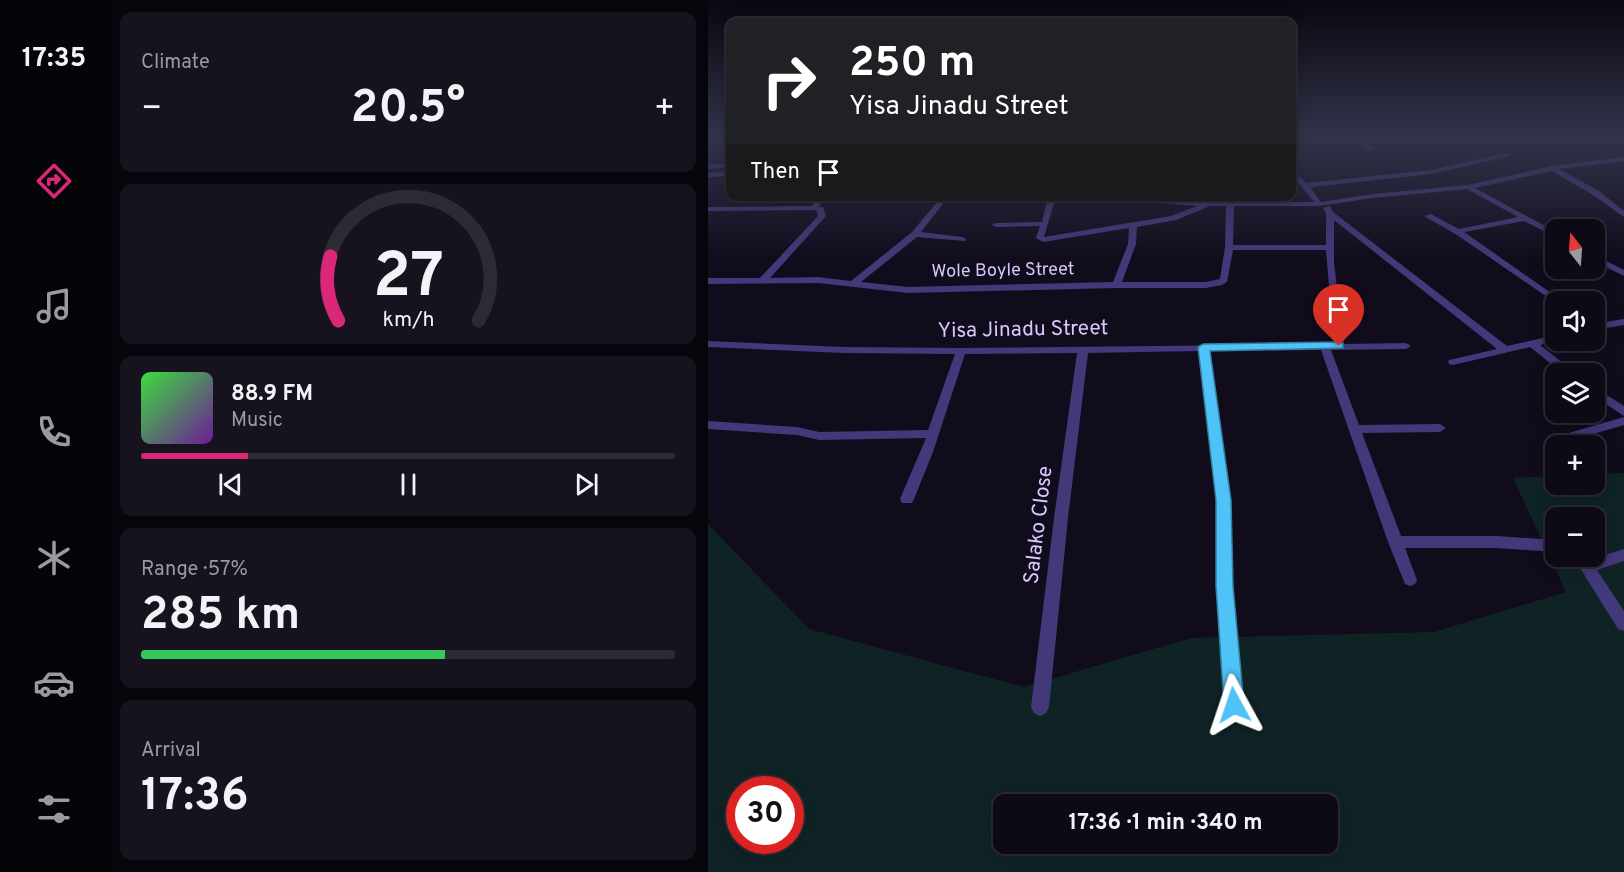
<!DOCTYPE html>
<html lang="en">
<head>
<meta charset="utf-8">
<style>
	body { margin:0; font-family:Overpass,sans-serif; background:#16121e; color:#f1f3f6; height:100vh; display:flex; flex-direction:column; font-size:22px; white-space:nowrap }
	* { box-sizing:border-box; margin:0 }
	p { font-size:20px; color:#9a9aa0 }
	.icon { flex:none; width:33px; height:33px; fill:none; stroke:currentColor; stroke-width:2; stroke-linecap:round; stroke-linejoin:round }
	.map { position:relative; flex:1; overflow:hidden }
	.drawer { display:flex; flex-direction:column; gap:12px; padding:12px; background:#07050c; width:600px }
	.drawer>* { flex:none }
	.guide { position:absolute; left:18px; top:18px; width:570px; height:183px; border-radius:12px; box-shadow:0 3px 15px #0003,0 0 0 2px #2d2a34; background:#202124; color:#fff; overflow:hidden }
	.needle { width:39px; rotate:343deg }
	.buttons { position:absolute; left:837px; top:219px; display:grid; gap:12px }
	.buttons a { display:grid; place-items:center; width:60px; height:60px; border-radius:12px; background:#0d0915; box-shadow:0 3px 15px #0003,0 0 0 2px #2d2a34; font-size:30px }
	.speed { position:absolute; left:18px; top:776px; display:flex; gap:12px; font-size:30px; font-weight:700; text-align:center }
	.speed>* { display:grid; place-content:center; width:78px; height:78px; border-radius:50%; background:#0d0915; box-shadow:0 3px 15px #0003,0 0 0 2px #2d2a34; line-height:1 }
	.speed .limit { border:9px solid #d22; background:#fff; color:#111 }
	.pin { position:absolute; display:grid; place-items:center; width:51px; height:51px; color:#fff; margin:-62px -26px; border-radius:50% 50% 50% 0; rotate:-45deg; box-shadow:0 0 6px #0007 }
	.pin .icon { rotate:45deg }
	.me { position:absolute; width:66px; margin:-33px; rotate:355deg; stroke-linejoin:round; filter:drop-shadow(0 0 4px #0008) }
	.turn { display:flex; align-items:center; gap:21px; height:126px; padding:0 24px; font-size:27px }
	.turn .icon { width:78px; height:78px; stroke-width:2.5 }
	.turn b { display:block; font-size:42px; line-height:51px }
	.then { display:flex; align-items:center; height:57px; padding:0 24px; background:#0003; gap:12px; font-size:22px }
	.big { font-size:45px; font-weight:700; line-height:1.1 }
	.drawer .card { flex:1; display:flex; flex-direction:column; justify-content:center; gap:9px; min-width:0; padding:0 21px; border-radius:12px; background:#16121e }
	.drawer .dial { align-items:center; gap:0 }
	.dial svg { height:156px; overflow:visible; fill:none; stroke:#2d2a34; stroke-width:7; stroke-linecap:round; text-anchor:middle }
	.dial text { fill:#f1f3f6; stroke:none }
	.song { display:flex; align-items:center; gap:18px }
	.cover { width:72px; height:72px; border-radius:9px; background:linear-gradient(135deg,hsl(120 70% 55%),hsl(280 70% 35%)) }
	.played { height:6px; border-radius:3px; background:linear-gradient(90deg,#db2777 20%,#2d2a34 20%) }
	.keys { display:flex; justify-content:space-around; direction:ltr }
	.heat { display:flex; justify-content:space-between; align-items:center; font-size:33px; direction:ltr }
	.charge { height:9px; border-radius:4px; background:linear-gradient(90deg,#34c759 57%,#2d2a34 0) }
	.trip { position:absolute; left:285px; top:794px; width:345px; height:60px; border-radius:12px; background:#0d0915; box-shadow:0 3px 15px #0003,0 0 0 2px #2d2a34; font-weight:700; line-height:60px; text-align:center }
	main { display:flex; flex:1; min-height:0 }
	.menu { display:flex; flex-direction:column; width:108px; justify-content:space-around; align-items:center; background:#050408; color:#9a9aa0 }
	.menu .icon { width:42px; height:42px }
	.menu .active { color:#db2777 }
	.menu b { font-size:27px; color:#f1f3f6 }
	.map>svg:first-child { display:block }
	.green { fill:#0f2325; fill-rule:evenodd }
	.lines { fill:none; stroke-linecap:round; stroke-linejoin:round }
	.minor { fill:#433879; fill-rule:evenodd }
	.route { fill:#4fc3f7; stroke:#337fa1; stroke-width:1.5 }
	.labels { text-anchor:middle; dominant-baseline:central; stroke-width:6; stroke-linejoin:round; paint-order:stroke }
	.far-street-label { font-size:18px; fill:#d5c8fd; stroke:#110c1c }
	.street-label { font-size:21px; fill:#d5c8fd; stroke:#110c1c }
</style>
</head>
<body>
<main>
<nav class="menu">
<b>17:35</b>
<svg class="icon active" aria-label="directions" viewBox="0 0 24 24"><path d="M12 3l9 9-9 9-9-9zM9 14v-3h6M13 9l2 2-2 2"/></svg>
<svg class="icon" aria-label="music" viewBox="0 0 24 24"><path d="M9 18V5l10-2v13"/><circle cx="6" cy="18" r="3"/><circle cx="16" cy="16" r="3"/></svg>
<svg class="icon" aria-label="phone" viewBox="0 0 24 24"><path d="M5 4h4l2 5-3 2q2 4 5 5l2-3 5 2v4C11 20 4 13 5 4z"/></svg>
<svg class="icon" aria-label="climate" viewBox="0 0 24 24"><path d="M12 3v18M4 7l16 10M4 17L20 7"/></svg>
<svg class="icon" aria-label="car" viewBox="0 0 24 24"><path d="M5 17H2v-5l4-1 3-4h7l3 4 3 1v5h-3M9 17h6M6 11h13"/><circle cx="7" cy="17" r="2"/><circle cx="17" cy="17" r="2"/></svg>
<svg class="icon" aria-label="filters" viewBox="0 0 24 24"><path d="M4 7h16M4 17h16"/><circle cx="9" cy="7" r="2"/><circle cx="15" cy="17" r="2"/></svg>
</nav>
<section class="drawer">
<div class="card"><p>Climate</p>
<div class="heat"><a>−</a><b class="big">20.5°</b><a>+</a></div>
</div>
<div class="card dial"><svg viewBox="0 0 100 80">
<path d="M14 69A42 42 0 1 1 86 69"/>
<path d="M14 69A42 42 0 0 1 10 36" stroke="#db2777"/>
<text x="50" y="56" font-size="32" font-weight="700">27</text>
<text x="50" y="72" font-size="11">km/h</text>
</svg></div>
<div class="card">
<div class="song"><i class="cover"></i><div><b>88.9 FM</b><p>Music</p></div></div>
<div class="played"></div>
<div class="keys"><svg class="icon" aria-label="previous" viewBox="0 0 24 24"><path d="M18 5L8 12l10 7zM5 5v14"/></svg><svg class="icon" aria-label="pause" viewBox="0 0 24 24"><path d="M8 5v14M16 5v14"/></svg><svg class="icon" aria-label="next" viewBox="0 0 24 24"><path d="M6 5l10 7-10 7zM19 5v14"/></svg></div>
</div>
<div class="card"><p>Range · 57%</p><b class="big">285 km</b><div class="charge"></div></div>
<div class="card"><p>Arrival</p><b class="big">17:36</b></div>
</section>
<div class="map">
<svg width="916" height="872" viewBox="0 0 916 872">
	<rect width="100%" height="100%" fill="#110c1c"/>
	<!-- green -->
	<path class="green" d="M 916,473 L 916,872 L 0,872 L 0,524 L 101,629 L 316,687 L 483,638 L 726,632 L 858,592 L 805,478 L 847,476 L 848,484 L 886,484 L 887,474 ZM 848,518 L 886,518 L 886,556 L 848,556 ZM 32,789 L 82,789 L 82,840 L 32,840 ZM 296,804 L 620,804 L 620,843 L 296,843 Z"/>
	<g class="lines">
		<!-- minor -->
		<path class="minor" d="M 0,137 L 22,137 L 22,140 L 0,141 Z
			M 644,137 L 651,137 L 665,149 L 660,150 Z
			M 823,137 L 830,137 L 836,143 L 831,144 Z
			M 799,153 L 801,154 L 801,156 L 723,174 L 602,187 L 613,202 L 665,194 L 760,185 L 844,166 L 916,157 L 916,161 L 851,169 L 891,191 L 916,211 L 916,217 L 885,195 L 844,171 L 767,188 L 848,232 L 848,237 L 816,221 L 756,232 L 856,302 L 848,302 L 848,303 L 749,235 L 716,216 L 723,214 L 751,229 L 810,217 L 759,189 L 665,198 L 611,206 L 526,206 L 525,245 L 618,245 L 618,213 L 615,208 L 622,206 L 625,212 L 799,346 L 848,335 L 848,340 L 850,340 L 832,345 L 869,374 L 856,374 L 822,347 L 745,365 L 741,364 L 740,362 L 741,360 L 789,349 L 626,220 L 626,263 L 636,344 L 698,343 L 703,346 L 698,349 L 623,350 L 651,425 L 732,424 L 738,428 L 732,432 L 654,433 L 693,536 L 788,536 L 848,540 L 848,552 L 788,548 L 697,548 L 709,580 L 707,584 L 702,586 L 697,584 L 680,542 L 613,350 L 501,351 L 523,499 L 524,586 L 535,705 L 532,711 L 526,714 L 520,711 L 517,705 L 508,586 L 509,499 L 490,351 L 380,353 L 360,518 L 341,707 L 338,713 L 332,716 L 326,713 L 323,707 L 346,518 L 369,353 L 257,354 L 225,452 L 206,499 L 204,503 L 194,503 L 192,499 L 218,438 L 111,440 L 89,435 L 0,429 L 0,421 L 89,427 L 111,432 L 220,430 L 247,354 L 136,353 L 0,347 L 0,341 L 136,347 L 253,348 L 626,344 L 618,250 L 525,250 L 519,282 L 514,285 L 498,288 L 408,288 L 200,293 L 110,283 L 0,284 L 0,278 L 52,278 L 110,216 L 109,211 L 106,210 L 0,211 L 0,207 L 104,206 L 109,196 L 116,196 L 111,207 L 115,207 L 118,216 L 62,278 L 110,277 L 143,281 L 204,232 L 234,196 L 241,196 L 213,232 L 254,237 L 258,239 L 257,241 L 209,237 L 153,282 L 200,287 L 405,282 L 420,244 L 421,228 L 335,242 L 328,238 L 332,226 L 288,227 L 284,225 L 288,223 L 334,222 L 340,196 L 348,196 L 336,237 L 463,216 L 489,206 L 451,203 L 448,203 L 446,196 L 497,203 L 606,202 L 584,175 L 584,170 L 599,183 L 723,170 ZM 502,206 L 518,206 L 517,247 L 512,279 L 498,282 L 414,282 L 428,244 L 429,227 L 468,220 Z
			M 22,163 L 22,167 L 0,169 L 0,165 Z
			M 22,172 L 22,176 L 0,177 L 0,173 Z
			M 886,255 L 916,270 L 916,276 L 886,261 Z
			M 916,319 L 916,325 L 886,330 L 886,324 Z
			M 886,387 L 916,406 L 916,416 L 886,396 Z
			M 916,417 L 916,425 L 844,446 L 838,442 L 840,439 Z
			M 916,549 L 916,561 L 889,570 L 916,611 L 916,631 L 910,629 L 874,571 L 861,556 L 878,556 L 882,560 Z"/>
	</g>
	<!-- sky -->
	<linearGradient id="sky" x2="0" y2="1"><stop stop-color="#09070f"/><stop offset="0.53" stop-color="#32344b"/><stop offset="1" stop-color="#32344b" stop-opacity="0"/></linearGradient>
	<rect width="916" height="259" fill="url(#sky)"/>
	<!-- route -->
	<path class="route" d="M 631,342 L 635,343 L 635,348 L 502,351 L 523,500 L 525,586 L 536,705 L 533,711 L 526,714 L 519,711 L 516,705 L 508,586 L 508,500 L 490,347 L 495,344 Z"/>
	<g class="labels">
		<!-- far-street labels -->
		<g class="far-street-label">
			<text transform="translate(295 271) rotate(-1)">Wole Boyle Street</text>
		</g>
		<!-- street labels -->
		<g class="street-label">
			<text transform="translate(315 330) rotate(-1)">Yisa Jinadu Street</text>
			<text transform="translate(331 525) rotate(-83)">Salako Close</text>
		</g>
	</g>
</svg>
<div class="buttons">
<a><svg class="needle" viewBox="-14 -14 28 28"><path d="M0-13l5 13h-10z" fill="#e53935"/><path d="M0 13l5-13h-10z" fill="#9a9aa0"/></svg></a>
<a><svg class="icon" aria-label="sound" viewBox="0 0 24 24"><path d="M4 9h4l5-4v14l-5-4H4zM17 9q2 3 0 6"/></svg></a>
<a><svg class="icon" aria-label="layers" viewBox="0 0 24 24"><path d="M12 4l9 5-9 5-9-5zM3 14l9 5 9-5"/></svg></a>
<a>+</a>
<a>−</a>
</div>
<div class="speed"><div class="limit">30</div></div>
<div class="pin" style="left:631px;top:346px;background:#d93025"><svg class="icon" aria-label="arrive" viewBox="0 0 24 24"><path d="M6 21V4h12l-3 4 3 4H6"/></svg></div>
<svg class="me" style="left:526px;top:705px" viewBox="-20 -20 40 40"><path d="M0-17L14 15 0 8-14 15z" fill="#4fc3f7" stroke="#fff" stroke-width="4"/></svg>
<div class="trip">17:36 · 1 min · 340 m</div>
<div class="guide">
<div class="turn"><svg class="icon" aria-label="right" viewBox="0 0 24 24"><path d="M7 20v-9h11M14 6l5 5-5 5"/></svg><div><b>250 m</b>Yisa Jinadu Street</div></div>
<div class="then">Then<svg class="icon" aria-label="arrive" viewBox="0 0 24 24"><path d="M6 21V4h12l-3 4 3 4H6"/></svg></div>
</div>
</div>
</main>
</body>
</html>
